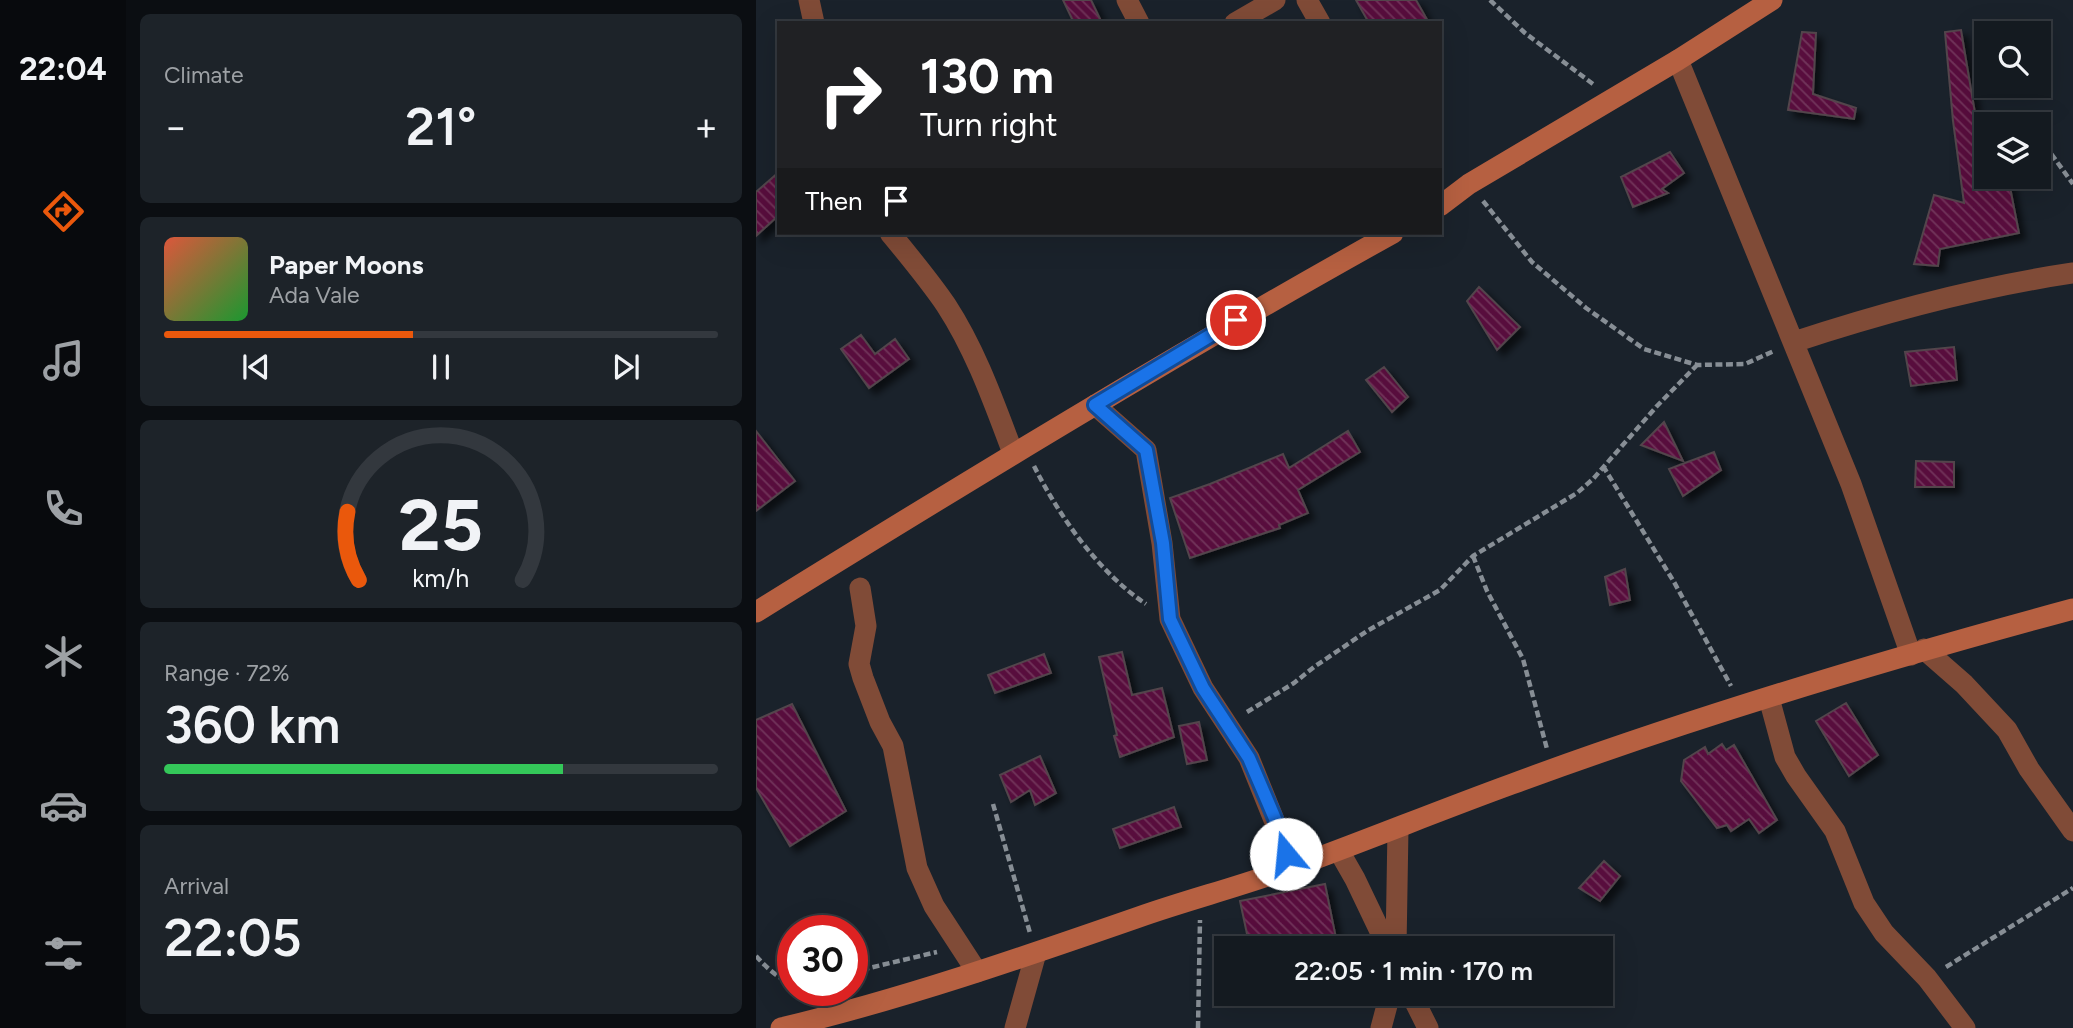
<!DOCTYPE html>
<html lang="en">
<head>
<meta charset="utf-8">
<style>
	body { margin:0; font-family:Figtree,sans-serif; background:#1d2329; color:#f1f3f6; height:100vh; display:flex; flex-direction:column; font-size:26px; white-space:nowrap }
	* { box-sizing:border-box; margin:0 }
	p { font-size:23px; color:#9da1a5 }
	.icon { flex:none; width:38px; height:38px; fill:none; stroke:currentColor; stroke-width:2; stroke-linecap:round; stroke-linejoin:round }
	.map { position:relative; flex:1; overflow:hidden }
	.side { display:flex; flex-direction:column; gap:14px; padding:14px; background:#0b0e12; width:630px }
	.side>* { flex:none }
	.hud { position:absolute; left:21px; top:21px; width:665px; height:214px; border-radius:0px; box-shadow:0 7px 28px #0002,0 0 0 2px #33383e; background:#202124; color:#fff; overflow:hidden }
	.buttons { position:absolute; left:1218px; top:21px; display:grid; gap:14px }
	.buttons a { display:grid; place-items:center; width:77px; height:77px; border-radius:0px; background:#141a20; box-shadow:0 7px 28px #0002,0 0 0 2px #33383e; font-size:35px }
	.speed { position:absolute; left:21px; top:915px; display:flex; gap:14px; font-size:35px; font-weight:700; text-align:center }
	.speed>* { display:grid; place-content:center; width:91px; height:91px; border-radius:50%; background:#141a20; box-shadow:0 7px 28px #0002,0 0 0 2px #33383e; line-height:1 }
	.speed .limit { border:10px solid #d22; background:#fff; color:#111 }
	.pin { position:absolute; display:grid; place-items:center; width:60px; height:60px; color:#fff; margin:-30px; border:4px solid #fff; border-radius:50%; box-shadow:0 2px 7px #0007 }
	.me { position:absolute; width:77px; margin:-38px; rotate:343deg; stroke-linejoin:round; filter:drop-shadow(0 0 5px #0008) }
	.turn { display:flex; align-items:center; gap:24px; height:147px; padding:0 28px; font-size:32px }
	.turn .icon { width:91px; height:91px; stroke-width:2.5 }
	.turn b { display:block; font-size:49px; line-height:60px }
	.then { display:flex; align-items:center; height:66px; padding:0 28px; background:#0003; gap:14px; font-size:26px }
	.big { font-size:52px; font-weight:600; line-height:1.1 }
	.side .card { flex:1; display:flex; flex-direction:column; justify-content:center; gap:10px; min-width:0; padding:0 24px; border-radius:10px; background:#1d2329 }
	.side .dial { align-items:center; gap:0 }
	.dial svg { height:182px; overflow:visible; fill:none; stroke:#33383e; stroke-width:7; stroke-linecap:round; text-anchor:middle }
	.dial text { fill:#f1f3f6; stroke:none }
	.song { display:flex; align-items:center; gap:21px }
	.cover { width:84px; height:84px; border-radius:10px; background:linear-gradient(135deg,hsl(10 70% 55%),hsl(130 70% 35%)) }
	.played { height:7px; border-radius:4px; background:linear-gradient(90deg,#ea580c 45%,#33383e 45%) }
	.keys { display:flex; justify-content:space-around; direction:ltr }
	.heat { display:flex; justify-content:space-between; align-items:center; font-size:38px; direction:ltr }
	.charge { height:10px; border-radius:5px; background:linear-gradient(90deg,#34c759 72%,#33383e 0) }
	.trip { position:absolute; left:458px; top:936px; width:399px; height:70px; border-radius:0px; background:#141a20; box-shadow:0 7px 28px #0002,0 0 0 2px #33383e; font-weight:600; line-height:70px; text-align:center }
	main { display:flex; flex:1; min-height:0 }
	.tab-bar { display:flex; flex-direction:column; width:126px; justify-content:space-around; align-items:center; background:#080a0d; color:#9da1a5 }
	.tab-bar .icon { width:49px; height:49px }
	.tab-bar .selected { color:#ea580c }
	.tab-bar b { font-size:32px; color:#f1f3f6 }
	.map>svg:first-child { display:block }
	.building { fill:url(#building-back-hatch); stroke:#52454c; stroke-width:2; filter:url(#shadow) }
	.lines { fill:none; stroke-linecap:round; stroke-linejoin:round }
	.path { stroke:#878e95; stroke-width:4.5; stroke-dasharray:7 3.5; stroke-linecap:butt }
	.street { stroke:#804b37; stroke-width:21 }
	.secondary { stroke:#b66041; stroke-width:21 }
	.route-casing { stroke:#114b97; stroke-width:18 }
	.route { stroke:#1a73e8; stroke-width:12 }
</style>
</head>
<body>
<main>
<nav class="tab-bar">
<b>22:04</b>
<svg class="icon selected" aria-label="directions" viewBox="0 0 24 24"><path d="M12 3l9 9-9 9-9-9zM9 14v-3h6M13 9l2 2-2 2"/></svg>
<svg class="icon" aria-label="music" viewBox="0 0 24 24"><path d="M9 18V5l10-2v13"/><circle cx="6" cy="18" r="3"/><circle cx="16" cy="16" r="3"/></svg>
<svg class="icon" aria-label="phone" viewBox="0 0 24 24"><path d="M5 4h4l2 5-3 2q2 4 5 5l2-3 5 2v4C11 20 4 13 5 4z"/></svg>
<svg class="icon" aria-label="climate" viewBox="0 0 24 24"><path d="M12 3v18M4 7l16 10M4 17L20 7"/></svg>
<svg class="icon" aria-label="car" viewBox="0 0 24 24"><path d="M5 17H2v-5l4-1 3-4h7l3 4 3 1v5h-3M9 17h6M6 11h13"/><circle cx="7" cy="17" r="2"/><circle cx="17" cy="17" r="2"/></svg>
<svg class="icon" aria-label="filters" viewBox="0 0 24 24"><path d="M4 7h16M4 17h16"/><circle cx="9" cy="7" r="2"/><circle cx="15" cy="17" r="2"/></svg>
</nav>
<section class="side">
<div class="card"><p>Climate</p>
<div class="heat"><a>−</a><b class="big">21°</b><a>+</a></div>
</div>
<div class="card">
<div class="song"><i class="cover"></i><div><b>Paper Moons</b><p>Ada Vale</p></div></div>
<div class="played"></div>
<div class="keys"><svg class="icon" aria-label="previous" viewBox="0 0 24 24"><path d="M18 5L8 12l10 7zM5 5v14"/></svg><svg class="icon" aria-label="pause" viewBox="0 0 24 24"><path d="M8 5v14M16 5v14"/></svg><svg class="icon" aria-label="next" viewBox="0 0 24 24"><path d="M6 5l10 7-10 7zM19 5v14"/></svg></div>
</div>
<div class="card dial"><svg viewBox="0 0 100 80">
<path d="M14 69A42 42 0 1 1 86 69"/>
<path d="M14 69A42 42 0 0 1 9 39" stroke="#ea580c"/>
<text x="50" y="56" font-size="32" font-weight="700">25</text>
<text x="50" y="72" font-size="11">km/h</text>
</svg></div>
<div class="card"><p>Range · 72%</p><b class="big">360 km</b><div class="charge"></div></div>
<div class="card"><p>Arrival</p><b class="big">22:05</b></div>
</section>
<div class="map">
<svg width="1317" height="1028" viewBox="0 0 1317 1028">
	<defs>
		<pattern id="building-back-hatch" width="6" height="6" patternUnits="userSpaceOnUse" patternTransform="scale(1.75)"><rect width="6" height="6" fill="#59103e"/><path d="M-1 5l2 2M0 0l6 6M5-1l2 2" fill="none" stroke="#71335a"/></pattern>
		<filter id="shadow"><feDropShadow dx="6" dy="6" stdDeviation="3.5" flood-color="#0009"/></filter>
	</defs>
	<rect width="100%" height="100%" fill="#1a222b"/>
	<!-- building -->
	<path class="building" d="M 307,0 L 335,0 L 346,23 L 318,23 Z
		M 600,0 L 660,0 L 673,23 L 613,23 Z
		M 1205,30 L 1220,119 L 1230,118 L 1230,177 L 1252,177 L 1263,233 L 1184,249 L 1182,266 L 1158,264 L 1178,195 L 1208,203 L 1197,121 L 1189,32 Z
		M 1046,32 L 1060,33 L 1057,94 L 1100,108 L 1098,119 L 1032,110 Z
		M 914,152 L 928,173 L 906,189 L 912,193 L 877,207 L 865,177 Z
		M 23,172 L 23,215 L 0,236 L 0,192 Z
		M 723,287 L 764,327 L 741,350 L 711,301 Z
		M 105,335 L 119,354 L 139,339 L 153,359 L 113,388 L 85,349 Z
		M 1198,347 L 1201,380 L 1155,386 L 1149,352 Z
		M 628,367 L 652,397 L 636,412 L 610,380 Z
		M 908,422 L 927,461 L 885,445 Z
		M 0,431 L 39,481 L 0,511 Z
		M 592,431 L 604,452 L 542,490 L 552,513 L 523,525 L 524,528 L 434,558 L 414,498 L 454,484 L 527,454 L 533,468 Z
		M 958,452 L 965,470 L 927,496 L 913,469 Z
		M 1160,461 L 1198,462 L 1198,487 L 1159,487 Z
		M 869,569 L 874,600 L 854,605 L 849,577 Z
		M 366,652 L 376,695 L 406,688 L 418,737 L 364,757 L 358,736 L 361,735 L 343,657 Z
		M 288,654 L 295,673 L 239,693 L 232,675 Z
		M 1090,703 L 1122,755 L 1093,776 L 1060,721 Z
		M 36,704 L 90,811 L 34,846 L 0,788 L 0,720 Z
		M 443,722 L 451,760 L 431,764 L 423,726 Z
		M 966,744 L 970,750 L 978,745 L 1021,820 L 1003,833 L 993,819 L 975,831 L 971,825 L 961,828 L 925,781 L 928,760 L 949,747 L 952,754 Z
		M 284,756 L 300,793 L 279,805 L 274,790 L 255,802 L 244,775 Z
		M 418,807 L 425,827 L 364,848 L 357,829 Z
		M 848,861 L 864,876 L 844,901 L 823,888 Z
		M 569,884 L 582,948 L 494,948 L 484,901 Z"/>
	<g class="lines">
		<!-- path -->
		<path class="path" d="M 734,0 L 769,33 L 837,84
			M 1267,114 L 1274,124
			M 1283,137 L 1317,184
			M 727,201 L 776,262 L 830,308 L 888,349 L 941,365 L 989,364 L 1018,351
			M 278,466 C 303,516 343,573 390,604
			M 847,466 L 918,582 L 975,686
			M 717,556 L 731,591 L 767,659 L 791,749
			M 491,712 L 538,683 L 558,667 L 611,631 L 684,590 L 717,556 L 821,493 L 837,479 L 901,406 L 941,365
			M 237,804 L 274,933
			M 0,956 C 10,967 23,980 37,983
			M 1190,967 L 1317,888
			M 96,972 L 181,952
			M 442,1028 L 444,920"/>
		<!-- street -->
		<path class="street" d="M 53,0 L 58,23
			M 371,0 L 383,23
			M 551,0 L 564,23
			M 479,23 L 519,0
			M 922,60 L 1095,484 L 1155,655
			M 134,233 C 153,256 173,280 190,305 C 220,351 238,403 257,453
			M 1038,342 C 1129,312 1222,287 1317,273
			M 339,405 L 390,450 L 406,543 L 414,619 L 447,688 L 493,758 L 537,867
			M 104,588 L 110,626 L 103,664 L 107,678 L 124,722 L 137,746 L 161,868 L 178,906 L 221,972
			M 1168,649 L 1208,684 L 1251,730 L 1273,769 L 1317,831
			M 1013,698 L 1029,757 L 1040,776 L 1079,831 L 1108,903 L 1128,933 L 1171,978 L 1209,1028
			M 583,851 L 599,879 L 632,948
			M 640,948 L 642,828
			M 655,994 L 672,1028
			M 259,1028 L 280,953
			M 625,1028 L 634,994"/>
		<!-- secondary -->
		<path class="secondary" d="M 684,206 L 713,184 L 922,60 L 1016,0
			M 0,612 C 210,482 421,353 637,233
			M 25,1028 C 147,999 265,958 383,917 C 431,900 479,888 526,871 C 604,843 679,812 756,784 C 940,716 1128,660 1317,609"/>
	</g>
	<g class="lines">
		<defs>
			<path id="route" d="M 480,320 L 339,405 L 390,450 L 407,543 L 414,619 L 447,688 L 493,758 L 520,821 L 530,854"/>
		</defs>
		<!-- route casing -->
		<use href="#route" class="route-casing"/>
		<!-- route -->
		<use href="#route" class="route"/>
	</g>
</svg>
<div class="buttons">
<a><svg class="icon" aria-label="search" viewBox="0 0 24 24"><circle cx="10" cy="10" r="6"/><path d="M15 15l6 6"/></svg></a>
<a><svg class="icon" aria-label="layers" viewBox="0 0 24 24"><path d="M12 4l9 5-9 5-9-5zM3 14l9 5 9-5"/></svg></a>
</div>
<div class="speed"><div class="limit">30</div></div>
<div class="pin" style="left:480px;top:320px;background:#d93025"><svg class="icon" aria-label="arrive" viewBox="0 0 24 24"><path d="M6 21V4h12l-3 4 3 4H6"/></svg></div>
<svg class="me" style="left:530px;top:854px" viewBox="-20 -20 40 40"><circle r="19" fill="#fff"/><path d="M0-13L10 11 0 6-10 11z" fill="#1a73e8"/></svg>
<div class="trip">22:05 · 1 min · 170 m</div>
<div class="hud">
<div class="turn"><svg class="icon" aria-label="right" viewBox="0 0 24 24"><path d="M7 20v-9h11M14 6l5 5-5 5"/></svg><div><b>130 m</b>Turn right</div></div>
<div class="then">Then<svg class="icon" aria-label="arrive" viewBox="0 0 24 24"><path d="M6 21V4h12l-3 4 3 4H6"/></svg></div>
</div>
</div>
</main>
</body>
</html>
